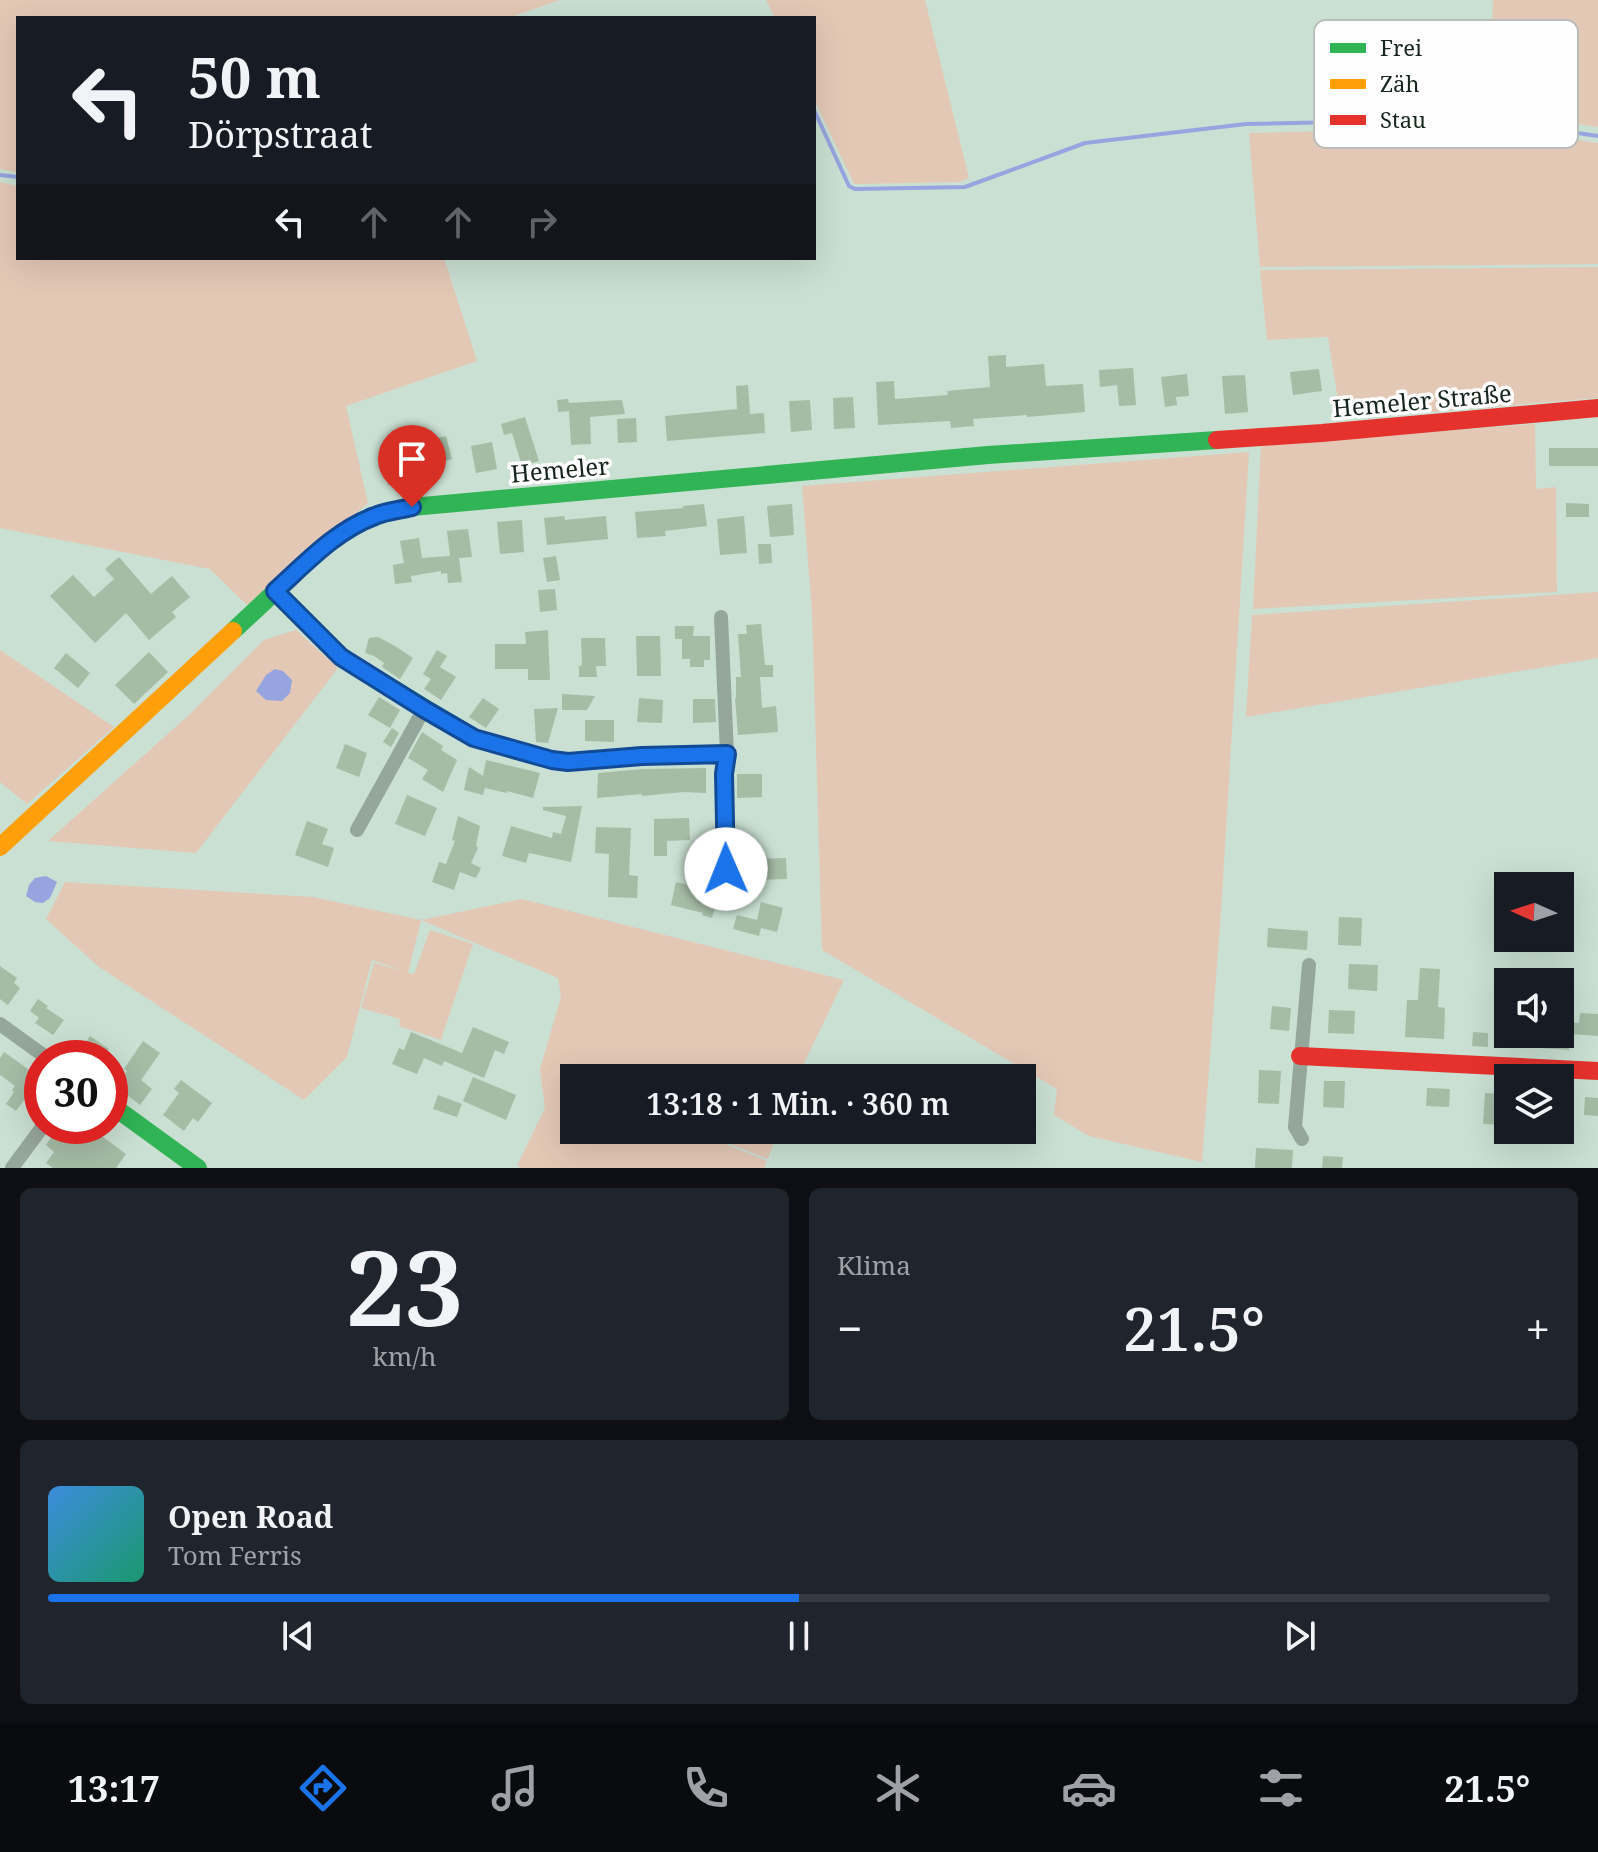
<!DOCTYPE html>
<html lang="de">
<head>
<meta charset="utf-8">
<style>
	body { margin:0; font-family:"Noto Serif",serif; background:#20242c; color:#f1f3f6; height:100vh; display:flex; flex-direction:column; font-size:30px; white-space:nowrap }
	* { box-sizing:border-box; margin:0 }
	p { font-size:26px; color:#9ea1a6 }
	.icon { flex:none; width:44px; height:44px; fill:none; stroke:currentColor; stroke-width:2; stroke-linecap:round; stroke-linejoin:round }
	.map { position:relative; height:1168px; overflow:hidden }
	.details { display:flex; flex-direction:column; gap:20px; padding:20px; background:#0d0f14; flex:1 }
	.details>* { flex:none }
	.top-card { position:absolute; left:16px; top:16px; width:800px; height:244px; border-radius:0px; box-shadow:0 8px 32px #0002; background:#171b24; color:#f1f3f6; overflow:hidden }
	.needle { width:52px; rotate:273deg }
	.controls { position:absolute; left:1494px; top:872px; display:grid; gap:16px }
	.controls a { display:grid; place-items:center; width:80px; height:80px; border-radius:0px; background:#171b24; box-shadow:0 8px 32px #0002; font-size:40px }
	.speed { position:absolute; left:24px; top:1040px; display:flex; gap:16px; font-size:40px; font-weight:700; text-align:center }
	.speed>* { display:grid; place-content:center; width:104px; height:104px; border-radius:50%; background:#171b24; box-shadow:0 8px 32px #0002; line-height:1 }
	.speed .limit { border:12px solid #d22; background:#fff; color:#111 }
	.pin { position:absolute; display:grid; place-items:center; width:68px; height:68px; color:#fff; margin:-82px -34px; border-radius:50% 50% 50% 0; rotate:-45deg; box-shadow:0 0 8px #0007 }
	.pin .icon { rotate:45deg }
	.me { position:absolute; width:88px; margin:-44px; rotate:359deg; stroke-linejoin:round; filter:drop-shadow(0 0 6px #0008) }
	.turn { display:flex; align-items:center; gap:28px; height:168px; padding:0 40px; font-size:36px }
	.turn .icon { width:104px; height:104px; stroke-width:2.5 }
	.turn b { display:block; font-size:56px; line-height:68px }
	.lanes { display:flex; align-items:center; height:76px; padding:0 40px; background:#0003; justify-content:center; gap:40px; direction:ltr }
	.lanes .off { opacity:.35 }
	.big { font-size:60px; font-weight:600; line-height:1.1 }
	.details .tile { flex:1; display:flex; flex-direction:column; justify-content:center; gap:12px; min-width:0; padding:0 28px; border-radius:12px; background:#20242c }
	.details .dial { align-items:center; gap:0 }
	.dial b { font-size:104px; line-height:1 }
	.song { display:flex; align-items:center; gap:24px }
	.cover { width:96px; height:96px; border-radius:12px; background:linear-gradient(135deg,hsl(210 70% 55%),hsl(160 70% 35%)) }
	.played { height:8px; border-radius:4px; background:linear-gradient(90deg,#1a73e8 50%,#363941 50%) }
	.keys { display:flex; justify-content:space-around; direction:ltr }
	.heat { display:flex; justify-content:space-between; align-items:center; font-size:44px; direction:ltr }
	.details .tiles { flex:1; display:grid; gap:20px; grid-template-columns:1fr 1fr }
	.tile:last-child { grid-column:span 2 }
	.trip { position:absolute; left:560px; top:1064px; width:476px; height:80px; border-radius:0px; background:#171b24; box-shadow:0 8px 32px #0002; font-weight:600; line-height:80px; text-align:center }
	.dock { display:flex; height:128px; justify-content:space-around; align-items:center; background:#090b0e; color:#9ea1a6 }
	.dock .icon { width:56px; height:56px }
	.dock .selected { color:#1a73e8 }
	.dock b { font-size:36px; color:#f1f3f6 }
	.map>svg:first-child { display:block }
	.green { fill:#e4c8b6 }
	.water { fill:#96a4df }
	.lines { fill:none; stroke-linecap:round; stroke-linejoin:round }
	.stream { stroke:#96a4df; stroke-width:4 }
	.building { fill:#a6bca5 }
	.street { stroke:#95a69b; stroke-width:14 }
	.fast { stroke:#30b455; stroke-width:18 }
	.slow { stroke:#ff9f0a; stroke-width:18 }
	.jam { stroke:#e5322d; stroke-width:18 }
	.route-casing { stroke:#114b97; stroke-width:20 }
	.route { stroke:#1a73e8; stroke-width:14 }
	.labels { text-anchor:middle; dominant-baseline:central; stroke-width:7; stroke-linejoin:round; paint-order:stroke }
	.street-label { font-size:24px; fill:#17261d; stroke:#fefefe }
	.key { fill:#fefefe; stroke:#b9bdba; stroke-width:2 }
	.key-label { font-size:22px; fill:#17261d }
</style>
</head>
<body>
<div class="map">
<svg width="1598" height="1168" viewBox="0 0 1598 1168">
	<rect width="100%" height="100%" fill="#cae0d2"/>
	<!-- green -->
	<path class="green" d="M 0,0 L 560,0 L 508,18 L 18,18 L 18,171 L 15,172 L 0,169 Z
		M 766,0 L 925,0 L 969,178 L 960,182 L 854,184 L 814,99 L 814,18 L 775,18 Z
		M 1493,0 L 1598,0 L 1598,127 L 1490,111 Z
		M 1491,127 L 1598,143 L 1598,264 L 1260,267 L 1249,133 Z
		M 0,182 L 18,186 L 18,258 L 444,258 L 477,361 L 346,406 L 368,503 L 247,605 L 210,569 L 0,528 Z
		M 1598,267 L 1598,398 L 1341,419 L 1328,337 L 1267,340 L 1260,270 Z
		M 1535,424 L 1536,489 L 1556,487 L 1557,592 L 1253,609 L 1261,445 Z
		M 1249,452 L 1221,912 L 1202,1162 L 1089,1136 L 1054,1115 L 1057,1089 L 822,950 L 812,611 L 802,486 Z
		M 1598,592 L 1598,658 L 1246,717 L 1252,615 Z
		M 296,630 L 338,668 L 196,853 L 48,841 L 190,714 L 264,640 Z
		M 0,650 L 114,727 L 27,804 L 0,782 Z
		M 65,882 L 313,897 L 421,920 L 522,899 L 844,980 L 797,1078 L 574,1078 L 574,1130 L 691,1130 L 767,1161 L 764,1168 L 521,1168 L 517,1166 L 545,1108 L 540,1069 L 561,997 L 558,978 L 421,920 L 408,973 L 414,974 L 430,930 L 473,944 L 441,1040 L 399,1026 L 400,1019 L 361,1008 L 374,963 L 404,971 L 372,960 L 347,1057 L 304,1100 L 99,967 L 46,919 Z
		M 695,1130 L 778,1130 L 768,1159 Z"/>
	<!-- water -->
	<path class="water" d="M 275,669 L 283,671 L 292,680 L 290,693 L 282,701 L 266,700 L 256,691 L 266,675 Z
		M 46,876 L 57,882 L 50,898 L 43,903 L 35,902 L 26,896 L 29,885 L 35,878 Z"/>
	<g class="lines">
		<!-- stream -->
		<path class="stream" d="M 814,110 L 849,186 L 855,189 L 965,187 L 1085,143 L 1246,124 L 1484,119 L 1598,136
			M 0,175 L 18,177"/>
	</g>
	<!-- building -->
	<path class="building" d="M 1006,355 L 1006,367 L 1044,364 L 1046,386 L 1083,384 L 1085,412 L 1027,417 L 1027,415 L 973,419 L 974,426 L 951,428 L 950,421 L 878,425 L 876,382 L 894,381 L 895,399 L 948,395 L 947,391 L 990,387 L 988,356 Z
		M 1133,368 L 1136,405 L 1119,406 L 1117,385 L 1100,387 L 1099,370 Z
		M 1319,369 L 1322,391 L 1293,395 L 1290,372 Z
		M 1187,374 L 1189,396 L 1176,397 L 1177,405 L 1165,407 L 1161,377 Z
		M 1245,375 L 1248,412 L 1225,414 L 1222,376 Z
		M 748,385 L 750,414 L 764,413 L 765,433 L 667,441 L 665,416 L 737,409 L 736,386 Z
		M 853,397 L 855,428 L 834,429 L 833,398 Z
		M 568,399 L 569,403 L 622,400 L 625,414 L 590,417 L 591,444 L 571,445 L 569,411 L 558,412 L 557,400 Z
		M 810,400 L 812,430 L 791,432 L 789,401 Z
		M 525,417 L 539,461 L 522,466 L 512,433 L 504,435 L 501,424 Z
		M 636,418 L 637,442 L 618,443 L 617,419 Z
		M 446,436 L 452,459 L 435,464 L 428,440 Z
		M 492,442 L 497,469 L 476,473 L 471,446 Z
		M 1549,448 L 1598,448 L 1598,466 L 1549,466 Z
		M 416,460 L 419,479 L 388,485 L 385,466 Z
		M 1566,503 L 1589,504 L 1589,517 L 1566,517 Z
		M 704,504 L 707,526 L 665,531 L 666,536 L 637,538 L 635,512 L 683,508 L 683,506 Z
		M 792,504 L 794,535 L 770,537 L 767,506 Z
		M 564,516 L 565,520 L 606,516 L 608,539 L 547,545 L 544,518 Z
		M 744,516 L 747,553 L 720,555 L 717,519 Z
		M 522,520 L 524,552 L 500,554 L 497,522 Z
		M 468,529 L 472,557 L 459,558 L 462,582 L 448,583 L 447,573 L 441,574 L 441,571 L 411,576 L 412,582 L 395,584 L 393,565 L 404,563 L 400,541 L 419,538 L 422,558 L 450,556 L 447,531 Z
		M 758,544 L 771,544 L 772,563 L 759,564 Z
		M 556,556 L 560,580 L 547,582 L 543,558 Z
		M 119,557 L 151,594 L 172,576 L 190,597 L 172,612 L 176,617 L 149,640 L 126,613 L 95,643 L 50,596 L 73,575 L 94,597 L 114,579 L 105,569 Z
		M 555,589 L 557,610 L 540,612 L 538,590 Z
		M 761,624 L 765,665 L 773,665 L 773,677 L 760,677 L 762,708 L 776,706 L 778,732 L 738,735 L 735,698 L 736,698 L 736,677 L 741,677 L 738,634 L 747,634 L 746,625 Z
		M 675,626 L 694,626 L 693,636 L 710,636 L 710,660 L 704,660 L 704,667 L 690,667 L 690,659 L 682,659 L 682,639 L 675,639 Z
		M 548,630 L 550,680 L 528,680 L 528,669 L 495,669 L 495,644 L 526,644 L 525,632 Z
		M 636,636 L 660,636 L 661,676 L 637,676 Z
		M 378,637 L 395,646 L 413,658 L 400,679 L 382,667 L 384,663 L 374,656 L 365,653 L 369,638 Z
		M 581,638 L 605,638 L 606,666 L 596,666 L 597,677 L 579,677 L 579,666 L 582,665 Z
		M 437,650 L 447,656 L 440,667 L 456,677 L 441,700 L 424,689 L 431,679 L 423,674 Z
		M 149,652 L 168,672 L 134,704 L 115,685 Z
		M 66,653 L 90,673 L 78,688 L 54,668 Z
		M 562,694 L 595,696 L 587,710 L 562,710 Z
		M 379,697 L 400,710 L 390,728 L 368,715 Z
		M 483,698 L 499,709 L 486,728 L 469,717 Z
		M 639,698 L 663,700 L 662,723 L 637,722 Z
		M 693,699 L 715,699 L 716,722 L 693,723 Z
		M 558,708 L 548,743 L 536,742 L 534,709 Z
		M 585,720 L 614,720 L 614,742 L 585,741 Z
		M 392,728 L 399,733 L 391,747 L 383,742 Z
		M 422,732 L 443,746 L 441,750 L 457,760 L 443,792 L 422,779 L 428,770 L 408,758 Z
		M 345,744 L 367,753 L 359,777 L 336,768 Z
		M 486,760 L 540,773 L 533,798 L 507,791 L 507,793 L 485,788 L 483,795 L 464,790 L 469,767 L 483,776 Z
		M 706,768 L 706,793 L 684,792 L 642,796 L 642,794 L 597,798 L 598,773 L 643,769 Z
		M 737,774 L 762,774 L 762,797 L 737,798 Z
		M 407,795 L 437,808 L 425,836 L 395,824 Z
		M 582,806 L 571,862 L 529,853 L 526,863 L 502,856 L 511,826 L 552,838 L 553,832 L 561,834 L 566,816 L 543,810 L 543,807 Z
		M 458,816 L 480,826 L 476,845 L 478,848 L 471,863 L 481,868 L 476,878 L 460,872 L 454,890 L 432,882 L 439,862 L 446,864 L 455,841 L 452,840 Z
		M 689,818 L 690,840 L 667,841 L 667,856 L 654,856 L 654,819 Z
		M 307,821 L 328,829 L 322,844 L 334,848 L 328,867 L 295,855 Z
		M 596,827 L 631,828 L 629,875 L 638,876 L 637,898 L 608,897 L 609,854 L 595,853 Z
		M 786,858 L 787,879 L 753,880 L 752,859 Z
		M 676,882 L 709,890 L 707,898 L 717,901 L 712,918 L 702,915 L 703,913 L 671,905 Z
		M 761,902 L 783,908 L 777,932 L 761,928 L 759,936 L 733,929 L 737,915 L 757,920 Z
		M 1339,917 L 1362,918 L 1361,946 L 1338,945 Z
		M 1268,928 L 1308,931 L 1307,950 L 1267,947 Z
		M 1349,964 L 1378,965 L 1377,991 L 1348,989 Z
		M 0,966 L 17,978 L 14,983 L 20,988 L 8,1005 L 0,999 Z
		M 1420,968 L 1440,969 L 1438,1007 L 1445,1008 L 1444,1039 L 1405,1037 L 1407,1000 L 1418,1000 Z
		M 38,999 L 48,1006 L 46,1008 L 64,1020 L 53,1035 L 35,1023 L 39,1018 L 30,1011 Z
		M 1272,1006 L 1291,1008 L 1289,1031 L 1270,1029 Z
		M 1329,1010 L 1355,1011 L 1354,1034 L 1328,1033 Z
		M 1580,1013 L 1598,1014 L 1598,1036 L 1570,1034 L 1569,1050 L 1510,1046 L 1511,1034 L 1563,1034 L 1560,1034 L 1560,1022 L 1579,1023 Z
		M 473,1027 L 509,1042 L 504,1054 L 495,1050 L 484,1078 L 444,1061 L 442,1066 L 424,1058 L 417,1074 L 392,1064 L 399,1048 L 404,1050 L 411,1032 L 462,1053 Z
		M 1473,1032 L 1488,1033 L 1488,1047 L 1472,1046 Z
		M 90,1036 L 109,1049 L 103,1058 L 75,1058 Z
		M 143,1041 L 160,1053 L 141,1080 L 152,1089 L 140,1105 L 115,1086 L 127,1071 L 124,1069 Z
		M 4,1052 L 42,1079 L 42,1106 L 28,1095 L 16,1111 L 6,1104 L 14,1092 L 12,1090 L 15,1086 L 0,1075 L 0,1058 Z
		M 1259,1070 L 1281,1071 L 1279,1104 L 1258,1103 Z
		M 473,1077 L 516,1095 L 506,1120 L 463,1101 Z
		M 181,1080 L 212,1103 L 198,1122 L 193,1118 L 184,1131 L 163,1115 L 179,1093 L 174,1089 Z
		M 1324,1081 L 1345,1081 L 1344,1108 L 1323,1107 Z
		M 1427,1088 L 1450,1089 L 1449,1107 L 1426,1106 Z
		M 1485,1093 L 1506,1094 L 1504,1125 L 1483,1124 Z
		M 438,1095 L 462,1104 L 457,1117 L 433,1109 Z
		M 1585,1097 L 1598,1098 L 1598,1116 L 1584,1115 Z
		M 59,1126 L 99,1126 L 95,1131 L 126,1154 L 116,1168 L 53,1168 L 46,1163 L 54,1152 L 46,1145 Z
		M 1256,1148 L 1293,1150 L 1292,1168 L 1255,1168 Z
		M 1323,1156 L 1343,1157 L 1342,1168 L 1322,1168 Z"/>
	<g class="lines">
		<!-- street -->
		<path class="street" d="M 721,617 L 727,754 L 724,774 L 726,869
			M 357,830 L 424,709
			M 0,1024 L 47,1058
			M 1302,1139 L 1295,1127 L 1309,965
			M 12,1168 L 43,1126"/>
		<!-- fast -->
		<path class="fast" d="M 275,591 L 341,657 L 474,738 L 552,760 L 568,762 L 642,756 L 727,754
			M 233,631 L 324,546 L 352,527 L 376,515 L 412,507 L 988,455 L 1217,440
			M 110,1104 L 198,1168"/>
		<!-- slow -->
		<path class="slow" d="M 0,847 L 233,631"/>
		<!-- jam -->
		<path class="jam" d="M 1217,440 L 1322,433 L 1598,408
			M 1300,1056 L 1598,1071"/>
	</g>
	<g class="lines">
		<defs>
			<path id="route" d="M 412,507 C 400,510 386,511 375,516 C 336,530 305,564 275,591 L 341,657 L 424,709 L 474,738 L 552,760 L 568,762 L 642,756 L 727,754 L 724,774 L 726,869"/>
		</defs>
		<!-- route casing -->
		<use href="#route" class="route-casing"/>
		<!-- route -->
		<use href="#route" class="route"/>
	</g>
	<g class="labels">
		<!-- street labels -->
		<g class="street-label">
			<text transform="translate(1422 400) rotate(-5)">Hemeler Straße</text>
			<text transform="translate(560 469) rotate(-5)">Hemeler</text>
		</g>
	</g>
	<!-- legend -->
	<rect x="1314" y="20" width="264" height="128" rx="12" class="key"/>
	<rect x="1330" y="43" width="36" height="10" fill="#30b455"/>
	<rect x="1330" y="79" width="36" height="10" fill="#ff9f0a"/>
	<rect x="1330" y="115" width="36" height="10" fill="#e5322d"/>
	<g class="key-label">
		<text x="1380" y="56">Frei</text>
		<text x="1380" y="92">Zäh</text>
		<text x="1380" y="128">Stau</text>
	</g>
</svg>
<div class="controls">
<a><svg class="needle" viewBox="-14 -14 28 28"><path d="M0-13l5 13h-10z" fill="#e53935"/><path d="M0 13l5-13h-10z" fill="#9ea1a6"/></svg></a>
<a><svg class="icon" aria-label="sound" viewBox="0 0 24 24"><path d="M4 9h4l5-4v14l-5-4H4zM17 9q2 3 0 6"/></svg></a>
<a><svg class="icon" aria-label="layers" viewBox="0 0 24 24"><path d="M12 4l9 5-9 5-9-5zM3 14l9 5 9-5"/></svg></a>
</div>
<div class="speed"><div class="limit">30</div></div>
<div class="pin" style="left:412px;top:507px;background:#d93025"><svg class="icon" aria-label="arrive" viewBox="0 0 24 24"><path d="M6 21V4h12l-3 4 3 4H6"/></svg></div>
<svg class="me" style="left:726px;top:869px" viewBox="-20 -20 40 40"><circle r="19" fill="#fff"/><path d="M0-13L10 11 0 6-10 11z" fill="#1a73e8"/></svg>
<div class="trip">13:18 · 1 Min. · 360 m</div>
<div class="top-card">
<div class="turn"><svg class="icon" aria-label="left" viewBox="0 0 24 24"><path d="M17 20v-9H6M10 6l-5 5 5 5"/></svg><div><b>50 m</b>Dörpstraat</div></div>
<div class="lanes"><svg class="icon" aria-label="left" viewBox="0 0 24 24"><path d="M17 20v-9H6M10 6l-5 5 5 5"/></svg><svg class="icon off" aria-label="ahead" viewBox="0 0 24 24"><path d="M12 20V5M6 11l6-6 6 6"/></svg><svg class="icon off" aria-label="ahead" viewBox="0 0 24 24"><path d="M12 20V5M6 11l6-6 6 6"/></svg><svg class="icon off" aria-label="right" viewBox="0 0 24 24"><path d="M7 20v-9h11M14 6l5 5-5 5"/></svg></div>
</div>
</div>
<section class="details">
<div class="tiles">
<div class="tile dial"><b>23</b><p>km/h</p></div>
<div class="tile"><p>Klima</p>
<div class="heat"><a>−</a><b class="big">21.5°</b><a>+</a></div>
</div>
<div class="tile">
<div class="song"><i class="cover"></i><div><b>Open Road</b><p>Tom Ferris</p></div></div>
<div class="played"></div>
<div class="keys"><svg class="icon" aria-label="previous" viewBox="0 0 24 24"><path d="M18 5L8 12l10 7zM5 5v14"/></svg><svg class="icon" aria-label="pause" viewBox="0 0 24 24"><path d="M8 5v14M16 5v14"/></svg><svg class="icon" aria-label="next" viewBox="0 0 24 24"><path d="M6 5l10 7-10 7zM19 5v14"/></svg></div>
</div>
</div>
</section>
<nav class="dock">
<b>13:17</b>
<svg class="icon selected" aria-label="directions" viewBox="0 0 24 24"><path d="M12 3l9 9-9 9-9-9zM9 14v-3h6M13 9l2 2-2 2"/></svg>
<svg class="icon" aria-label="music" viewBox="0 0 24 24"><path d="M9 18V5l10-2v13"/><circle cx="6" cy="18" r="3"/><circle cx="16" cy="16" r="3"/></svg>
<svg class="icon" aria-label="phone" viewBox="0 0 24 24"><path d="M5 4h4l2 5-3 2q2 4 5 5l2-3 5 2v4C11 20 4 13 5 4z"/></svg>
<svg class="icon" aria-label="climate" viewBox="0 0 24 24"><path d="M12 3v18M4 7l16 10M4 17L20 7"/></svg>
<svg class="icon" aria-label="car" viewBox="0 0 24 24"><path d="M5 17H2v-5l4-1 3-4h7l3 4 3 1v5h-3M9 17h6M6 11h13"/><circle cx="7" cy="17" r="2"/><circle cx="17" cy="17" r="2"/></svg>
<svg class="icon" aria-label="filters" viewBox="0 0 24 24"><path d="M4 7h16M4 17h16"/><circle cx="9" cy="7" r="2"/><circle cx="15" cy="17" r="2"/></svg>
<b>21.5°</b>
</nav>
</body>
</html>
